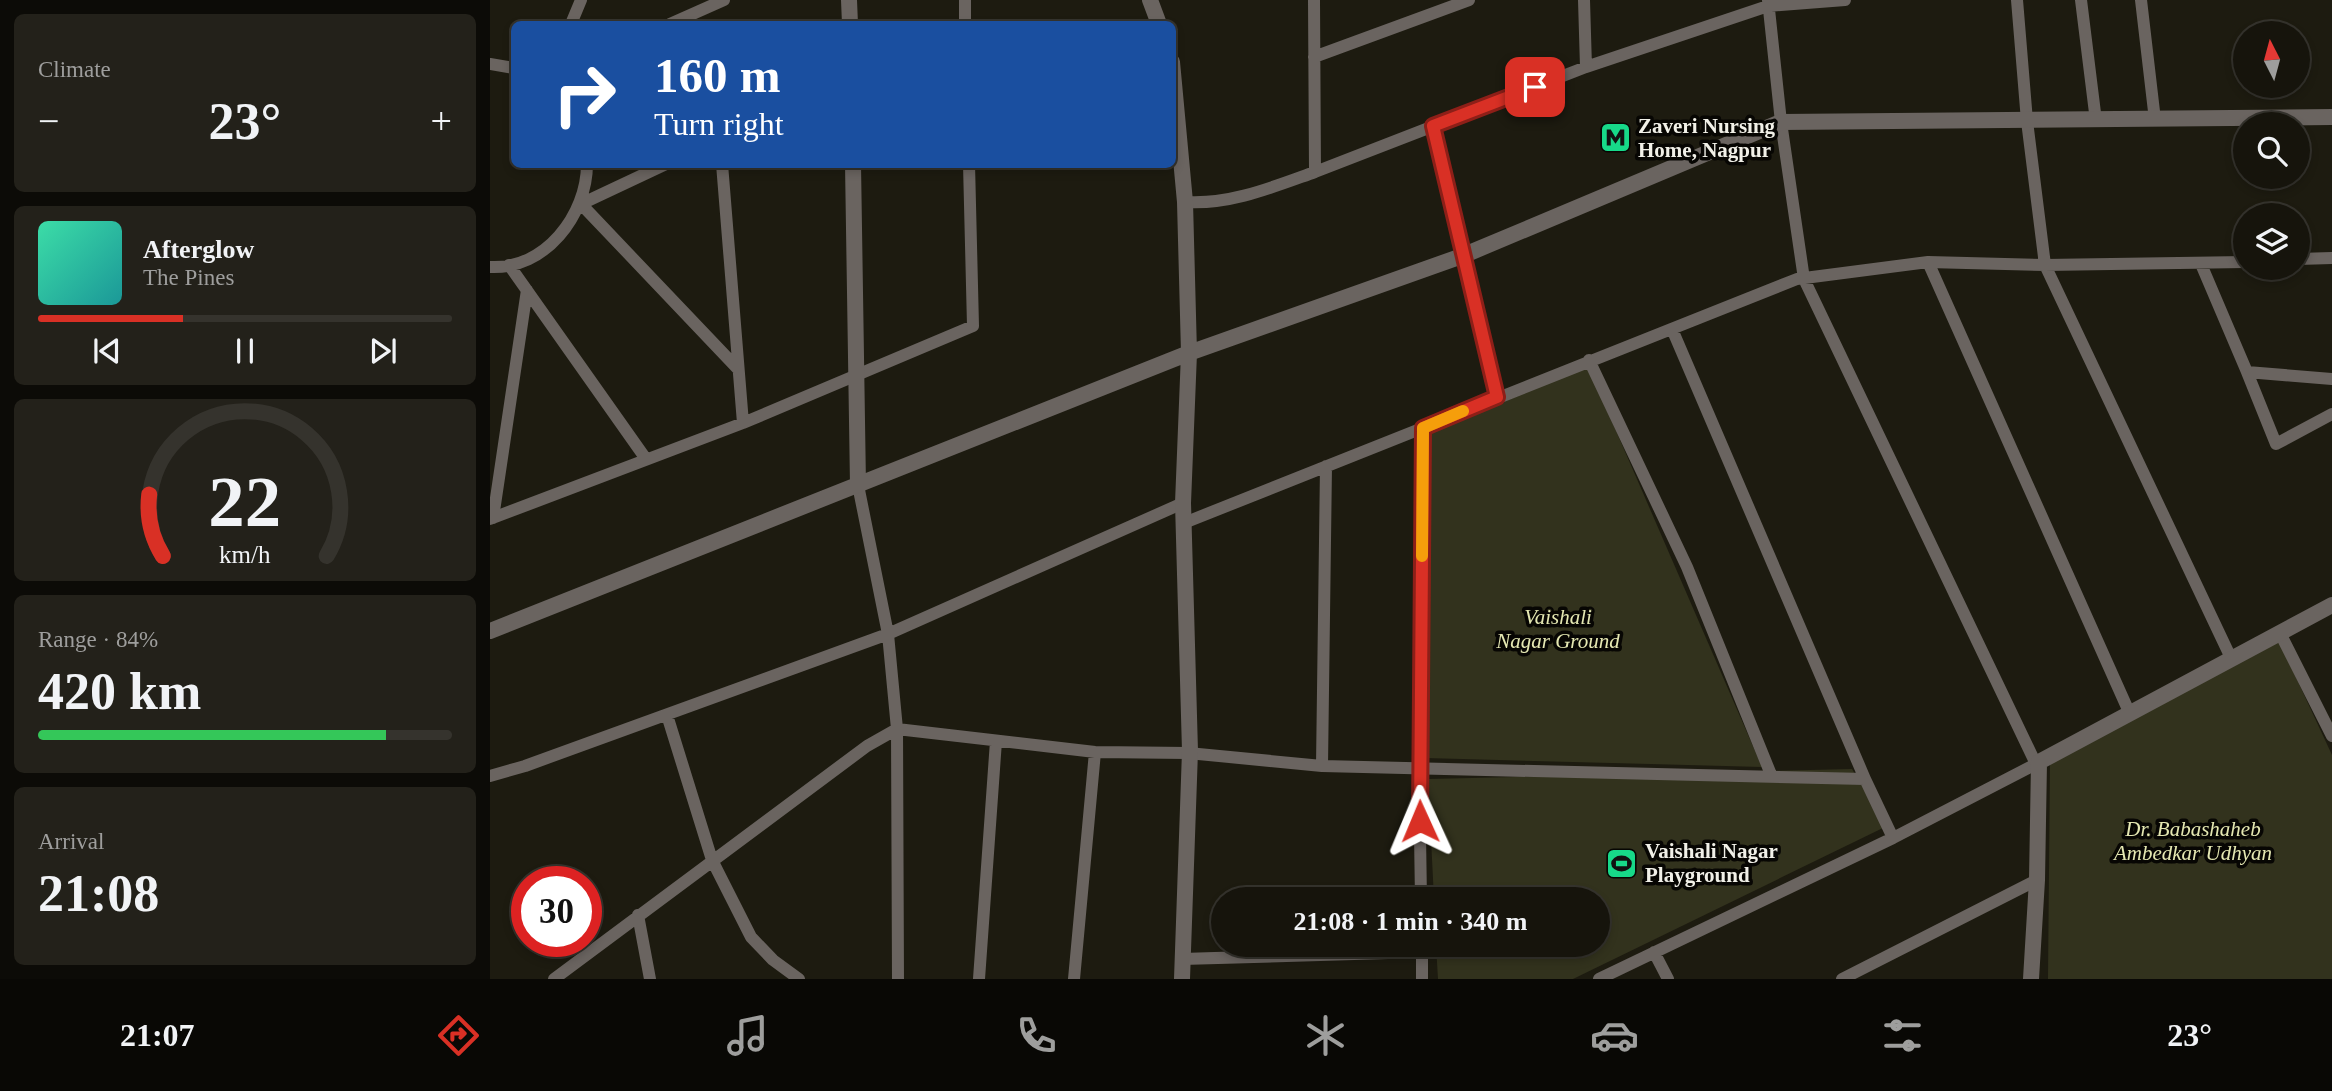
<!DOCTYPE html>
<html lang="en">
<head>
<meta charset="utf-8">
<style>
	body { margin:0; font-family:"Times New Roman",serif; background:#23211a; color:#f1f3f6; height:100vh; display:flex; flex-direction:column; font-size:26px; white-space:nowrap }
	* { box-sizing:border-box; margin:0 }
	p { font-size:23px; color:#9e9e9d }
	.icon { flex:none; width:38px; height:38px; fill:none; stroke:currentColor; stroke-width:2; stroke-linecap:round; stroke-linejoin:round }
	.map { position:relative; flex:1; overflow:hidden }
	.panel { display:flex; flex-direction:column; gap:14px; padding:14px; background:#0c0b07; width:490px }
	.panel>* { flex:none }
	.banner { position:absolute; left:21px; top:21px; width:665px; height:147px; border-radius:10px; box-shadow:0 4px 10px #0003,0 0 0 2px #35332d; background:#1a4fa0; color:#fff; overflow:hidden }
	.needle { width:46px; rotate:354deg }
	.buttons { position:absolute; left:1743px; top:21px; display:grid; gap:14px }
	.buttons a { display:grid; place-items:center; width:77px; height:77px; border-radius:50%; background:#16140c; box-shadow:0 4px 10px #0003,0 0 0 2px #35332d; font-size:35px }
	.speed { position:absolute; left:21px; top:866px; display:flex; gap:14px; font-size:35px; font-weight:700; text-align:center }
	.speed>* { display:grid; place-content:center; width:91px; height:91px; border-radius:50%; background:#16140c; box-shadow:0 4px 10px #0003,0 0 0 2px #35332d; line-height:1 }
	.speed .limit { border:10px solid #d22; background:#fff; color:#111 }
	.pin { position:absolute; display:grid; place-items:center; width:60px; height:60px; color:#fff; margin:-30px; border-radius:14px; box-shadow:0 4px 10px #0006 }
	.me { position:absolute; width:77px; margin:-38px; rotate:359deg; stroke-linejoin:round; filter:drop-shadow(0 0 5px #0008) }
	.turn { display:flex; align-items:center; gap:24px; height:147px; padding:0 28px; font-size:32px }
	.turn .icon { width:91px; height:91px; stroke-width:2.5 }
	.turn b { display:block; font-size:49px; line-height:60px }
	.big { font-size:52px; font-weight:700; line-height:1.1 }
	.panel .card { flex:1; display:flex; flex-direction:column; justify-content:center; gap:10px; min-width:0; padding:0 24px; border-radius:10px; background:#23211a }
	.panel .dial { align-items:center; gap:0 }
	.dial svg { height:182px; overflow:visible; fill:none; stroke:#35332d; stroke-width:7; stroke-linecap:round; text-anchor:middle }
	.dial text { fill:#f1f3f6; stroke:none }
	.song { display:flex; align-items:center; gap:21px }
	.cover { width:84px; height:84px; border-radius:10px; background:linear-gradient(135deg,hsl(160 70% 55%),hsl(180 70% 35%)) }
	.played { height:7px; border-radius:4px; background:linear-gradient(90deg,#d93025 35%,#35332d 35%) }
	.keys { display:flex; justify-content:space-around; direction:ltr }
	.heat { display:flex; justify-content:space-between; align-items:center; font-size:38px; direction:ltr }
	.charge { height:10px; border-radius:5px; background:linear-gradient(90deg,#34c759 84%,#35332d 0) }
	.trip { position:absolute; left:721px; top:887px; width:399px; height:70px; border-radius:35px; background:#16140c; box-shadow:0 4px 10px #0003,0 0 0 2px #35332d; font-weight:700; line-height:70px; text-align:center }
	.menu { display:flex; height:112px; justify-content:space-around; align-items:center; background:#090805; color:#9e9e9d }
	.menu .icon { width:49px; height:49px }
	.menu .current { color:#d93025 }
	.menu b { font-size:32px; color:#f1f3f6 }
	main { display:flex; flex:1; min-height:0 }
	.map>svg:first-child { display:block }
	.green { fill:#32321d }
	.lines { fill:none; stroke-linecap:round; stroke-linejoin:round }
	.minor { stroke:#6a6460; stroke-width:12 }
	.tertiary { stroke:#6a6460; stroke-width:16 }
	.route-casing { stroke:#8d1f18; stroke-width:18 }
	.route { stroke:#d93025; stroke-width:12 }
	.slow { stroke:#f59e0b; stroke-width:12 }
	.labels { text-anchor:middle; dominant-baseline:central; stroke-width:7; stroke-linejoin:round; paint-order:stroke }
	.poi-label { font-size:21px; font-weight:bold; fill:#f1f0e8; stroke:#070603; text-anchor:start }
	.park-label { font-size:21px; font-style:italic; fill:#e5e8b2; stroke:#070603 }
</style>
</head>
<body>
<main>
<section class="panel">
<div class="card"><p>Climate</p>
<div class="heat"><a>−</a><b class="big">23°</b><a>+</a></div>
</div>
<div class="card">
<div class="song"><i class="cover"></i><div><b>Afterglow</b><p>The Pines</p></div></div>
<div class="played"></div>
<div class="keys"><svg class="icon" aria-label="previous" viewBox="0 0 24 24"><path d="M18 5L8 12l10 7zM5 5v14"/></svg><svg class="icon" aria-label="pause" viewBox="0 0 24 24"><path d="M8 5v14M16 5v14"/></svg><svg class="icon" aria-label="next" viewBox="0 0 24 24"><path d="M6 5l10 7-10 7zM19 5v14"/></svg></div>
</div>
<div class="card dial"><svg viewBox="0 0 100 80">
<path d="M14 69A42 42 0 1 1 86 69"/>
<path d="M14 69A42 42 0 0 1 8 42" stroke="#d93025"/>
<text x="50" y="56" font-size="32" font-weight="700">22</text>
<text x="50" y="72" font-size="11">km/h</text>
</svg></div>
<div class="card"><p>Range · 84%</p><b class="big">420 km</b><div class="charge"></div></div>
<div class="card"><p>Arrival</p><b class="big">21:08</b></div>
</section>
<div class="map">
<svg width="1842" height="979" viewBox="0 0 1842 979">
	<rect width="100%" height="100%" fill="#1d1b10"/>
	<!-- green -->
	<path class="green" d="M 1097,364 L 1272,767 L 935,758 L 935,428 Z
		M 1789,641 L 1842,755 L 1842,979 L 1558,979 L 1560,761 Z
		M 1362,769 L 1397,826 L 1083,979 L 948,979 L 946,945 L 1108,945 L 1108,900 L 944,899 L 938,779 Z"/>
	<g class="lines">
		<!-- minor -->
		<path class="minor" d="M 475,0 L 475,24
			M 824,0 L 825,172 L 1096,67
			M 1094,0 L 1096,67 L 1278,6 L 1355,0
			M 1278,0 L 1291,122 L 1314,279 L 1546,764 L 1549,762
			M 1527,0 L 1537,121 L 1555,265 L 1741,658
			M 1591,0 L 1606,121
			M 1651,0 L 1665,120
			M 81,24 L 91,0
			M 180,24 L 234,0
			M 824,57 L 979,0
			M 0,64 L 24,68
			M 943,126 L 1007,397
			M 176,164 L 91,204 L 248,369
			M 695,202 C 740,205 783,187 825,172
			M 1808,259 L 1842,258
			M 1438,262 L 1640,714
			M 1711,264 L 1757,372 L 1842,379
			M 19,265 L 156,459
			M 0,267 C 55,270 97,215 97,164
			M 1182,329 L 1375,779
			M 1099,360 L 1197,567 L 1282,777
			M 1757,372 L 1786,444 L 1842,414
			M 253,423 L 483,326 L 479,164
			M 3,518 L 37,290
			M 0,519 L 253,423 L 232,164
			M 694,523 L 1307,279 L 1438,262 L 1555,265 L 1755,262
			M 1790,633 L 1842,736
			M 177,715 L 222,860 L 261,937 L 283,960 L 309,979
			M 832,766 L 836,466
			M 0,776 L 35,766 L 398,634 L 368,485
			M 931,900 L 929,768 L 933,427
			M 148,915 L 160,979
			M 932,945 L 932,979
			M 1164,952 L 1178,979
			M 692,959 L 932,952
			M 64,979 L 377,746 L 407,729 L 398,634 L 693,503
			M 408,979 L 407,729 L 605,752 L 698,753 L 832,766 L 1375,779 L 1403,838 L 1546,764
			M 489,979 L 506,741
			M 584,979 L 605,752
			M 1109,979 L 1403,838
			M 1352,979 L 1547,880"/>
		<!-- tertiary -->
		<path class="tertiary" d="M 359,0 L 360,24
			M 660,0 L 669,24
			M 682,62 L 695,202 L 699,353 L 693,503 L 700,751 L 692,979
			M 363,164 L 368,485
			M 0,631 L 699,353 L 972,256 L 1291,122 L 1842,117
			M 1541,979 L 1547,880 L 1549,762 L 1842,605"/>
	</g>
	<g class="lines">
		<defs>
			<path id="route" d="M 930,821 L 933,428 L 1007,397 L 943,126 L 1045,87"/>
		</defs>
		<!-- route casing -->
		<use href="#route" class="route-casing"/>
		<!-- route -->
		<use href="#route" class="route"/>
		<!-- slow -->
		<path class="slow" d="M 932,556 L 933,428 L 973,411"/>
	</g>
	<!-- icons -->
	<defs>
		<symbol id="metro-square" viewBox="-11 -11 22 22"><rect x="-9" y="-9" width="18" height="18" rx="4" fill="#17d989" stroke="#070603"/><path d="M-5.5 5V-5H-3L0 0L3-5H5.5V5H3V-.5L0 4L-3-.5V5Z" fill="#111"/></symbol>
		<symbol id="stadium-square" viewBox="-11 -11 22 22"><rect x="-9" y="-9" width="18" height="18" rx="4" fill="#17d989" stroke="#070603"/><path d="M0-5a6.5 5 0 1 0 0 10a6.5 5 0 1 0 0-10ZM-3.5-1.8h7v3.6h-7Z" fill="#111"/></symbol>
	</defs>
	<g fill-rule="evenodd">
		<use href="#metro-square" x="1108" y="120" width="35" height="35"/>
		<use href="#stadium-square" x="1114" y="846" width="35" height="35"/>
	</g>
	<g class="labels">
		<!-- poi labels -->
		<g class="poi-label">
			<text x="1148" y="126">Zaveri Nursing<tspan x="1148" dy="24">Home, Nagpur</tspan></text>
			<text x="1155" y="851">Vaishali Nagar<tspan x="1155" dy="24">Playground</tspan></text>
		</g>
		<!-- park labels -->
		<g class="park-label">
			<text x="1068" y="617">Vaishali<tspan x="1068" dy="24">Nagar Ground</tspan></text>
			<text x="1703" y="829">Dr. Babashaheb<tspan x="1703" dy="24">Ambedkar Udhyan</tspan></text>
		</g>
	</g>
</svg>
<div class="buttons">
<a><svg class="needle" viewBox="-14 -14 28 28"><path d="M0-13l5 13h-10z" fill="#e53935"/><path d="M0 13l5-13h-10z" fill="#9e9e9d"/></svg></a>
<a><svg class="icon" aria-label="search" viewBox="0 0 24 24"><circle cx="10" cy="10" r="6"/><path d="M15 15l6 6"/></svg></a>
<a><svg class="icon" aria-label="layers" viewBox="0 0 24 24"><path d="M12 4l9 5-9 5-9-5zM3 14l9 5 9-5"/></svg></a>
</div>
<div class="speed"><div class="limit">30</div></div>
<div class="pin" style="left:1045px;top:87px;background:#d93025"><svg class="icon" aria-label="arrive" viewBox="0 0 24 24"><path d="M6 21V4h12l-3 4 3 4H6"/></svg></div>
<svg class="me" style="left:930px;top:821px" viewBox="-20 -20 40 40"><path d="M0-17L14 15 0 8-14 15z" fill="#d93025" stroke="#fff" stroke-width="4"/></svg>
<div class="trip">21:08 · 1 min · 340 m</div>
<div class="banner">
<div class="turn"><svg class="icon" aria-label="right" viewBox="0 0 24 24"><path d="M7 20v-9h11M14 6l5 5-5 5"/></svg><div><b>160 m</b>Turn right</div></div>
</div>
</div>
</main>
<nav class="menu">
<b>21:07</b>
<svg class="icon current" aria-label="directions" viewBox="0 0 24 24"><path d="M12 3l9 9-9 9-9-9zM9 14v-3h6M13 9l2 2-2 2"/></svg>
<svg class="icon" aria-label="music" viewBox="0 0 24 24"><path d="M9 18V5l10-2v13"/><circle cx="6" cy="18" r="3"/><circle cx="16" cy="16" r="3"/></svg>
<svg class="icon" aria-label="phone" viewBox="0 0 24 24"><path d="M5 4h4l2 5-3 2q2 4 5 5l2-3 5 2v4C11 20 4 13 5 4z"/></svg>
<svg class="icon" aria-label="climate" viewBox="0 0 24 24"><path d="M12 3v18M4 7l16 10M4 17L20 7"/></svg>
<svg class="icon" aria-label="car" viewBox="0 0 24 24"><path d="M5 17H2v-5l4-1 3-4h7l3 4 3 1v5h-3M9 17h6M6 11h13"/><circle cx="7" cy="17" r="2"/><circle cx="17" cy="17" r="2"/></svg>
<svg class="icon" aria-label="filters" viewBox="0 0 24 24"><path d="M4 7h16M4 17h16"/><circle cx="9" cy="7" r="2"/><circle cx="15" cy="17" r="2"/></svg>
<b>23°</b>
</nav>
</body>
</html>
